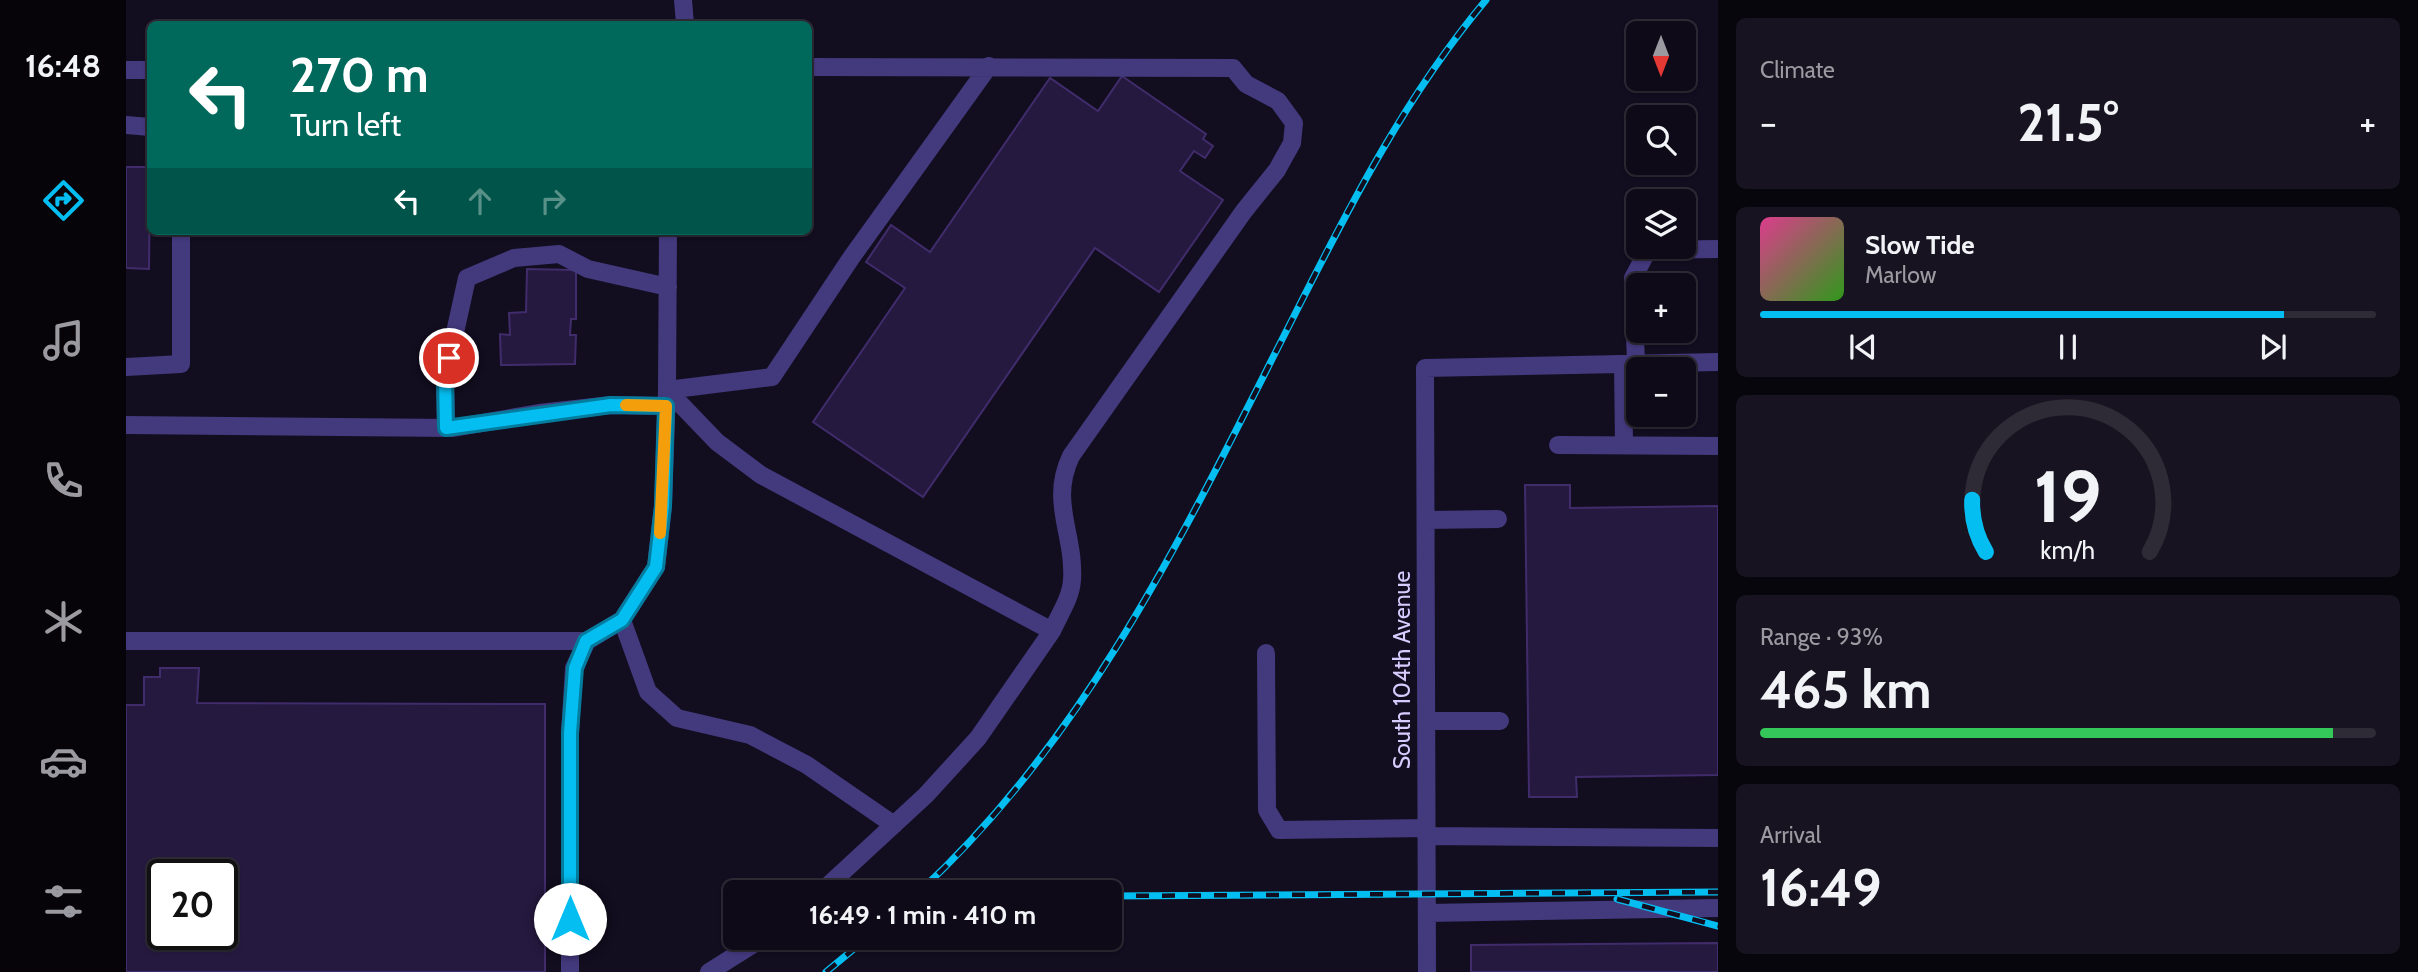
<!DOCTYPE html>
<html lang="en">
<head>
<meta charset="utf-8">
<style>
	body { margin:0; font-family:Cabin,sans-serif; background:#171320; color:#f1f3f6; height:100vh; display:flex; flex-direction:column; font-size:26px; white-space:nowrap }
	* { box-sizing:border-box; margin:0 }
	p { font-size:23px; color:#9b9aa1 }
	.icon { flex:none; width:38px; height:38px; fill:none; stroke:currentColor; stroke-width:2; stroke-linecap:round; stroke-linejoin:round }
	.map { position:relative; flex:1; overflow:hidden }
	.sheet { display:flex; flex-direction:column; gap:18px; padding:18px; background:#08060d; width:700px }
	.sheet>* { flex:none }
	.guide { position:absolute; left:21px; top:21px; width:665px; height:214px; border-radius:10px; box-shadow:0 2px 5px #0004,0 0 0 2px #2e2b36; background:#00695c; color:#fff; overflow:hidden }
	.needle { width:46px; rotate:180deg }
	.fabs { position:absolute; left:1500px; top:21px; display:grid; gap:14px }
	.fabs a { display:grid; place-items:center; width:70px; height:70px; border-radius:10px; background:#0e0a17; box-shadow:0 2px 5px #0004,0 0 0 2px #2e2b36; font-size:35px }
	.speed { position:absolute; left:21px; top:859px; display:flex; gap:14px; font-size:35px; font-weight:700; text-align:center }
	.speed>* { display:grid; place-content:center; width:91px; height:91px; border-radius:50%; background:#0e0a17; box-shadow:0 2px 5px #0004,0 0 0 2px #2e2b36; line-height:1 }
	.speed .limit { border:4px solid #111; border-radius:10px; background:#fff; color:#111 }
	.pin { position:absolute; display:grid; place-items:center; width:60px; height:60px; color:#fff; margin:-30px; border:4px solid #fff; border-radius:50%; box-shadow:0 2px 7px #0007 }
	.me { position:absolute; width:77px; margin:-38px; rotate:0deg; stroke-linejoin:round; filter:drop-shadow(0 0 5px #0008) }
	.turn { display:flex; align-items:center; gap:24px; height:147px; padding:0 28px; font-size:32px }
	.turn .icon { width:91px; height:91px; stroke-width:2.5 }
	.turn b { display:block; font-size:49px; line-height:60px }
	.lanes { display:flex; align-items:center; height:66px; padding:0 28px; background:#0003; justify-content:center; gap:35px; direction:ltr }
	.lanes .off { opacity:.35 }
	.big { font-size:52px; font-weight:700; line-height:1.1 }
	.sheet .tile { flex:1; display:flex; flex-direction:column; justify-content:center; gap:10px; min-width:0; padding:0 24px; border-radius:10px; background:#171320 }
	.sheet .dial { align-items:center; gap:0 }
	.dial svg { height:182px; overflow:visible; fill:none; stroke:#2e2b36; stroke-width:7; stroke-linecap:round; text-anchor:middle }
	.dial text { fill:#f1f3f6; stroke:none }
	.song { display:flex; align-items:center; gap:21px }
	.cover { width:84px; height:84px; border-radius:10px; background:linear-gradient(135deg,hsl(330 70% 55%),hsl(110 70% 35%)) }
	.played { height:7px; border-radius:4px; background:linear-gradient(90deg,#05bef1 85%,#2e2b36 85%) }
	.keys { display:flex; justify-content:space-around; direction:ltr }
	.heat { display:flex; justify-content:space-between; align-items:center; font-size:38px; direction:ltr }
	.charge { height:10px; border-radius:5px; background:linear-gradient(90deg,#34c759 93%,#2e2b36 0) }
	.trip { position:absolute; left:597px; top:880px; width:399px; height:70px; border-radius:10px; background:#0e0a17; box-shadow:0 2px 5px #0004,0 0 0 2px #2e2b36; font-weight:700; line-height:70px; text-align:center }
	main { display:flex; flex:1; min-height:0 }
	.tabs { display:flex; flex-direction:column; width:126px; justify-content:space-around; align-items:center; background:#060409; color:#9b9aa1 }
	.tabs .icon { width:49px; height:49px }
	.tabs .active { color:#05bef1 }
	.tabs b { font-size:32px; color:#f1f3f6 }
	.map>svg:first-child { display:block }
	.building { fill:#261940; stroke:#402c6b; stroke-width:2; fill-rule:evenodd }
	.lines { fill:none; stroke-linecap:round; stroke-linejoin:round }
	.minor { stroke:#43397d; stroke-width:18 }
	.rail-casing { stroke:#05bef1; stroke-width:7 }
	.rail { stroke:#120d1f; stroke-width:4.5; stroke-dasharray:13; stroke-linecap:butt }
	.route-casing { stroke:#037c9d; stroke-width:18 }
	.route { stroke:#05bef1; stroke-width:12 }
	.slow { stroke:#f59e0b; stroke-width:12 }
	.labels { text-anchor:middle; dominant-baseline:central; stroke-width:7; stroke-linejoin:round; paint-order:stroke }
	.street-label { font-size:23px; fill:#d7ccfe; stroke:#120d1f }
</style>
</head>
<body>
<main>
<nav class="tabs">
<b>16:48</b>
<svg class="icon active" aria-label="directions" viewBox="0 0 24 24"><path d="M12 3l9 9-9 9-9-9zM9 14v-3h6M13 9l2 2-2 2"/></svg>
<svg class="icon" aria-label="music" viewBox="0 0 24 24"><path d="M9 18V5l10-2v13"/><circle cx="6" cy="18" r="3"/><circle cx="16" cy="16" r="3"/></svg>
<svg class="icon" aria-label="phone" viewBox="0 0 24 24"><path d="M5 4h4l2 5-3 2q2 4 5 5l2-3 5 2v4C11 20 4 13 5 4z"/></svg>
<svg class="icon" aria-label="climate" viewBox="0 0 24 24"><path d="M12 3v18M4 7l16 10M4 17L20 7"/></svg>
<svg class="icon" aria-label="car" viewBox="0 0 24 24"><path d="M5 17H2v-5l4-1 3-4h7l3 4 3 1v5h-3M9 17h6M6 11h13"/><circle cx="7" cy="17" r="2"/><circle cx="17" cy="17" r="2"/></svg>
<svg class="icon" aria-label="filters" viewBox="0 0 24 24"><path d="M4 7h16M4 17h16"/><circle cx="9" cy="7" r="2"/><circle cx="15" cy="17" r="2"/></svg>
</nav>
<div class="map">
<svg width="1592" height="972" viewBox="0 0 1592 972">
	<rect width="100%" height="100%" fill="#120d1f"/>
	<!-- building -->
	<path class="building" d="M 996,76 L 1080,134 L 1077,139 L 1087,146 L 1079,158 L 1068,151 L 1054,171 L 1097,200 L 1033,292 L 969,248 L 797,497 L 687,422 L 779,288 L 740,262 L 765,225 L 804,252 L 924,78 L 972,111 Z
		M 0,167 L 24,167 L 23,269 L 0,268 Z
		M 401,269 L 450,270 L 450,319 L 445,319 L 444,335 L 450,335 L 449,364 L 375,365 L 374,334 L 384,335 L 383,313 L 400,312 Z
		M 1399,485 L 1444,485 L 1444,508 L 1592,506 L 1592,775 L 1450,777 L 1451,797 L 1403,797 Z
		M 34,668 L 73,668 L 71,703 L 419,704 L 419,972 L 0,972 L 0,705 L 18,705 L 18,677 L 34,677 ZM 37,875 L 96,875 L 96,934 L 37,934 Z
		M 1592,943 L 1592,972 L 1345,972 L 1345,945 Z"/>
	<g class="lines">
		<!-- minor -->
		<path class="minor" d="M 557,0 L 559,24
			M 0,70 L 24,70
			M 0,125 L 24,127
			M 542,231 L 541,390 L 646,377 L 725,258 L 863,66
			M 1497,364 L 1498,445
			M 1510,364 L 1507,278 L 1522,250 L 1592,249
			M 0,367 L 55,364 L 55,231
			M 541,390 L 591,442 L 635,475 L 926,631 C 933,615 945,598 946,580 C 949,534 923,502 945,456 L 1118,211 L 1151,170 L 1166,143 L 1168,123 L 1152,101 L 1120,84 L 1107,68 L 682,67
			M 0,425 L 327,428 L 413,413 L 485,405 L 540,406
			M 320,428 L 319,378 L 341,278 L 388,258 L 433,254 L 462,269 L 542,287
			M 1432,445 L 1592,446
			M 1300,520 L 1372,519
			M 496,620 L 522,692 L 551,718 L 624,735 L 681,765 L 768,825
			M 0,641 L 461,641
			M 1140,653 L 1141,810 L 1153,830 L 1301,828
			M 1301,721 L 1374,721
			M 1301,836 L 1592,838
			M 695,892 L 800,795 L 852,738 L 926,631
			M 1302,913 L 1592,908
			M 444,972 L 444,733 L 448,668 L 461,641 L 496,620 L 530,567 L 537,506 L 541,390
			M 583,972 L 637,938
			M 1301,972 L 1299,368 L 1592,362"/>
		<defs>
			<path id="rail" d="M 793,892 C 966,733 1064,520 1169,314 C 1224,205 1281,94 1360,0
				M 984,896 L 1592,892
				M 1491,899 L 1592,926
				M 700,972 L 741,938"/>
		</defs>
		<!-- rail casing -->
		<use href="#rail" class="rail-casing"/>
		<!-- rail -->
		<use href="#rail" class="rail"/>
	</g>
	<g class="lines">
		<defs>
			<path id="route" d="M 323,358 L 319,378 L 320,428 L 485,405 L 540,406 L 537,506 L 530,567 L 496,620 L 460,641 L 449,668 L 444,733 L 444,919"/>
		</defs>
		<!-- route casing -->
		<use href="#route" class="route-casing"/>
		<!-- route -->
		<use href="#route" class="route"/>
		<!-- slow -->
		<path class="slow" d="M 500,405 L 540,406 L 534,533"/>
	</g>
	<g class="labels">
		<!-- street labels -->
		<g class="street-label">
			<text transform="translate(1276 670) rotate(-90)">South 104th Avenue</text>
		</g>
	</g>
</svg>
<div class="fabs">
<a><svg class="needle" viewBox="-14 -14 28 28"><path d="M0-13l5 13h-10z" fill="#e53935"/><path d="M0 13l5-13h-10z" fill="#9b9aa1"/></svg></a>
<a><svg class="icon" aria-label="search" viewBox="0 0 24 24"><circle cx="10" cy="10" r="6"/><path d="M15 15l6 6"/></svg></a>
<a><svg class="icon" aria-label="layers" viewBox="0 0 24 24"><path d="M12 4l9 5-9 5-9-5zM3 14l9 5 9-5"/></svg></a>
<a>+</a>
<a>−</a>
</div>
<div class="speed"><div class="limit">20</div></div>
<div class="pin" style="left:323px;top:358px;background:#d93025"><svg class="icon" aria-label="arrive" viewBox="0 0 24 24"><path d="M6 21V4h12l-3 4 3 4H6"/></svg></div>
<svg class="me" style="left:444px;top:919px" viewBox="-20 -20 40 40"><circle r="19" fill="#fff"/><path d="M0-13L10 11 0 6-10 11z" fill="#05bef1"/></svg>
<div class="trip">16:49 · 1 min · 410 m</div>
<div class="guide">
<div class="turn"><svg class="icon" aria-label="left" viewBox="0 0 24 24"><path d="M17 20v-9H6M10 6l-5 5 5 5"/></svg><div><b>270 m</b>Turn left</div></div>
<div class="lanes"><svg class="icon" aria-label="left" viewBox="0 0 24 24"><path d="M17 20v-9H6M10 6l-5 5 5 5"/></svg><svg class="icon off" aria-label="ahead" viewBox="0 0 24 24"><path d="M12 20V5M6 11l6-6 6 6"/></svg><svg class="icon off" aria-label="right" viewBox="0 0 24 24"><path d="M7 20v-9h11M14 6l5 5-5 5"/></svg></div>
</div>
</div>
<section class="sheet">
<div class="tile"><p>Climate</p>
<div class="heat"><a>−</a><b class="big">21.5°</b><a>+</a></div>
</div>
<div class="tile">
<div class="song"><i class="cover"></i><div><b>Slow Tide</b><p>Marlow</p></div></div>
<div class="played"></div>
<div class="keys"><svg class="icon" aria-label="previous" viewBox="0 0 24 24"><path d="M18 5L8 12l10 7zM5 5v14"/></svg><svg class="icon" aria-label="pause" viewBox="0 0 24 24"><path d="M8 5v14M16 5v14"/></svg><svg class="icon" aria-label="next" viewBox="0 0 24 24"><path d="M6 5l10 7-10 7zM19 5v14"/></svg></div>
</div>
<div class="tile dial"><svg viewBox="0 0 100 80">
<path d="M14 69A42 42 0 1 1 86 69"/>
<path d="M14 69A42 42 0 0 1 8 46" stroke="#05bef1"/>
<text x="50" y="56" font-size="32" font-weight="700">19</text>
<text x="50" y="72" font-size="11">km/h</text>
</svg></div>
<div class="tile"><p>Range · 93%</p><b class="big">465 km</b><div class="charge"></div></div>
<div class="tile"><p>Arrival</p><b class="big">16:49</b></div>
</section>
</main>
</body>
</html>
